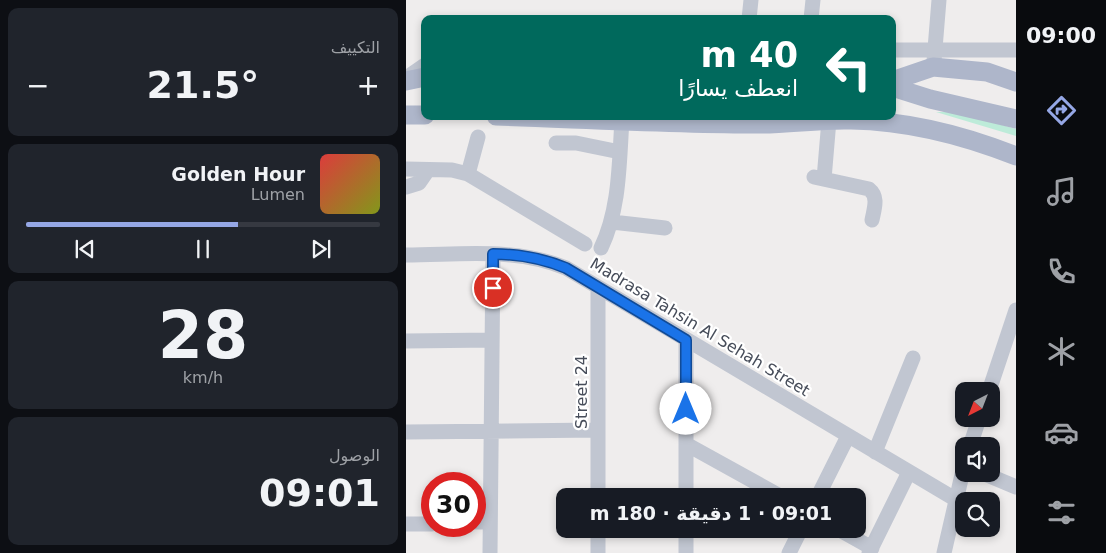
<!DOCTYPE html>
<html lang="ar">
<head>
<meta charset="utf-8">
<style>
	body { margin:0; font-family:"DejaVu Sans","Noto Sans Arabic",sans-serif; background:#20242c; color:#f1f3f6; direction:rtl; height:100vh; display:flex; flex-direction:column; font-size:19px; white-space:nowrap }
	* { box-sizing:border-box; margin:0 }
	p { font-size:16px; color:#9ea1a6 }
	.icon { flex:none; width:28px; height:28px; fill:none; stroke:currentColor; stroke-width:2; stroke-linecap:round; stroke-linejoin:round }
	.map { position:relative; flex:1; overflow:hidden; direction:ltr }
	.side { display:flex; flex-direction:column; gap:8px; padding:8px; background:#0d0f14; width:406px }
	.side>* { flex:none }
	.banner { position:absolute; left:15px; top:15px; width:475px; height:105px; border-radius:10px; box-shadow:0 2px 8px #0003; direction:rtl; background:#00695c; color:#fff; overflow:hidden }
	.needle { width:32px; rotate:222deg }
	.buttons { position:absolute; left:549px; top:382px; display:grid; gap:10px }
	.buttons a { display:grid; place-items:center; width:45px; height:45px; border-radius:10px; background:#171b24; box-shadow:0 2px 8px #0003; font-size:25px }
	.speed { position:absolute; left:15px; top:472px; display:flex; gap:10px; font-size:25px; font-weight:700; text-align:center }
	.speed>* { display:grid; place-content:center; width:65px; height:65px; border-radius:50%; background:#171b24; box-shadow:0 2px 8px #0003; line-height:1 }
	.speed .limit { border:8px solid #d22; background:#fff; color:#111 }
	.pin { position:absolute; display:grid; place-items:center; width:42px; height:42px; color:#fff; margin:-21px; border:2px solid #fff; border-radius:50%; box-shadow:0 1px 5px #0007 }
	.me { position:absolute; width:55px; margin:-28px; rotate:0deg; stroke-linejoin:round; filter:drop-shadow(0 0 4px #0008) }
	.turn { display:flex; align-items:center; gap:18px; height:105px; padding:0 15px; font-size:22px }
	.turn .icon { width:65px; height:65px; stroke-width:2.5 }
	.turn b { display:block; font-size:35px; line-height:42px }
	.big { font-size:38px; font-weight:700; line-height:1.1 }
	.side .widget { flex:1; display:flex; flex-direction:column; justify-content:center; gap:8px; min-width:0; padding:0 18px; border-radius:10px; background:#20242c }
	.side .dial { align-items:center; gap:0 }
	.dial b { font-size:65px; line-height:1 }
	.song { display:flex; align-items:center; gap:15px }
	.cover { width:60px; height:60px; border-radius:8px; background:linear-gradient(135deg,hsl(0 70% 55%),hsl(70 70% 35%)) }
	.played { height:5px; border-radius:2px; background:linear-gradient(90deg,#95a7e5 60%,#363941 60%) }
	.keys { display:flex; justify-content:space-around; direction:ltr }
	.heat { display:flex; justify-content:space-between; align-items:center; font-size:28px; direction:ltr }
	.trip { position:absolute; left:150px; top:488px; width:310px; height:50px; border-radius:10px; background:#171b24; box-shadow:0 2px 8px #0003; font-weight:700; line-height:50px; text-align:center; direction:rtl }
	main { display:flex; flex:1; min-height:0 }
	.dock { display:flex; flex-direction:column; width:90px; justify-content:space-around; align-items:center; background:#090b0e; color:#9ea1a6 }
	.dock .icon { width:35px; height:35px }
	.dock .active { color:#95a7e5 }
	.dock b { font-size:22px; color:#f1f3f6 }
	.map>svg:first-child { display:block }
	.green { fill:#bdebd9 }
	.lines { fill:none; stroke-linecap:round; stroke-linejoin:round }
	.minor { stroke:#c1c6d1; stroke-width:15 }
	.major { stroke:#aeb6ca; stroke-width:19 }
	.route-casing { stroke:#114b97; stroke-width:12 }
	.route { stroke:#1a73e8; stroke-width:9 }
	.labels { text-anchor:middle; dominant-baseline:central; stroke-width:4.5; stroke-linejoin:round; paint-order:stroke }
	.street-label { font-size:16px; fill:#464c59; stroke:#fff }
</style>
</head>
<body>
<main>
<nav class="dock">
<b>09:00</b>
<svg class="icon active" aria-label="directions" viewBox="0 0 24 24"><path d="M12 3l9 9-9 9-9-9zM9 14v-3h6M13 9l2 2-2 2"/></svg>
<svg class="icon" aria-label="music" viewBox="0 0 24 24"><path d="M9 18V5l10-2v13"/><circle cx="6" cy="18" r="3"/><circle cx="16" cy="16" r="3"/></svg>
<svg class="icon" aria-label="phone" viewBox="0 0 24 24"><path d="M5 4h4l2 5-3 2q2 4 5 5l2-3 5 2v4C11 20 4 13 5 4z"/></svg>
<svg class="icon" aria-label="climate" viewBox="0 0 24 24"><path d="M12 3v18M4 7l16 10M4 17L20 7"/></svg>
<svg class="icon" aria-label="car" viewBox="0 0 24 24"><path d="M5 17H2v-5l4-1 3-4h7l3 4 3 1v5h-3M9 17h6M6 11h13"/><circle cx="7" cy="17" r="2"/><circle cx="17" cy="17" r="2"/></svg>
<svg class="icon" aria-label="filters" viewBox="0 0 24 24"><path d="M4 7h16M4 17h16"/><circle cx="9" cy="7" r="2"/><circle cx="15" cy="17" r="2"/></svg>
</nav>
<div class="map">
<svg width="610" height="553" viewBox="0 0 610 553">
	<rect width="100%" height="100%" fill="#efeded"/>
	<!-- green -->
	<path class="green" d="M 530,112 L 551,112 L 610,129 L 610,136 Z"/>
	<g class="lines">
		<!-- minor -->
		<path class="minor" d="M 343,19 L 345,0
			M 405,19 L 407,0
			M 486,50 L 610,50
			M 528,61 L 533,0
			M 0,78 L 19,65
			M 150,143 L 170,143 L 214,152
			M 0,169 L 46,170 L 62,174 L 179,244
			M 62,174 L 72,137
			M 408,177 L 463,189 C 473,197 468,209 466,220
			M 418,179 L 423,120
			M 0,187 L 13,183 L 22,170
			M 206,222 L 259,228
			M 195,248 C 214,208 213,163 216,120
			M 0,255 C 54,255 109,247 160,268 L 549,499
			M 280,340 L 280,496
			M 0,341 L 86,340
			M 583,391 L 610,310
			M 0,432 L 192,430
			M 280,444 L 374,496
			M 564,446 L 573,419
			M 469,452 L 507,358
			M 579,474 L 610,487
			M 192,496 L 192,288
			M 412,496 L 442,436
			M 69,522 L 84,522
			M 0,524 L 26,524
			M 432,529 L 466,548
			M 84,553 L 87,254
			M 192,553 L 192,529
			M 280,553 L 280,529
			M 383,553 L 395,529
			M 463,553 L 503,472
			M 538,553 L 558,466"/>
		<!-- major -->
		<path class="major" d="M 0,81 L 19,77
			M 486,81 L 527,67 L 581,72 L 610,82
			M 486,87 L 524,99 L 610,119
			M 0,115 L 19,115
			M 90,116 C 178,119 266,124 354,124 C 384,124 415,119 445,120 C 502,121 557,135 610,156"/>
	</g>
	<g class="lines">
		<defs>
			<path id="route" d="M 87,288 L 87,254 C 114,254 136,258 160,268 L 280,340 L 280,409"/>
		</defs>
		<!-- route casing -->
		<use href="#route" class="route-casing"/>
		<!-- route -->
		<use href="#route" class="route"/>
	</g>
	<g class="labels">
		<!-- street labels -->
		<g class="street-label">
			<text transform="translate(294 327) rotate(31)">Madrasa Tahsin Al Sehah Street</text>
			<text transform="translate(175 392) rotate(-90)">Street 24</text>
		</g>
	</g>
</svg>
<div class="buttons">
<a><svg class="needle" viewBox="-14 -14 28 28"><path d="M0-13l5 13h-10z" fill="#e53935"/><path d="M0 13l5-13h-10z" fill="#9ea1a6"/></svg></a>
<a><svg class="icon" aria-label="sound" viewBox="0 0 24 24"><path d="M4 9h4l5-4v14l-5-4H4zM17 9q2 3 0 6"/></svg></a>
<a><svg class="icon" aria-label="search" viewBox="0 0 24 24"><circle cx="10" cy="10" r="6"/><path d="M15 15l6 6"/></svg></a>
</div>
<div class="speed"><div class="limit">30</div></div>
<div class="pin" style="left:87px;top:288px;background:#d93025"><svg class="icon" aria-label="arrive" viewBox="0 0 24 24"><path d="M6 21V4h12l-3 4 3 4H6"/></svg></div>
<svg class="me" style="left:280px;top:409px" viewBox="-20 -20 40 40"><circle r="19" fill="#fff"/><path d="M0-13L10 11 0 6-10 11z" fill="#1a73e8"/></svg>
<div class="trip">09:01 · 1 دقيقة · 180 m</div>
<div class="banner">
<div class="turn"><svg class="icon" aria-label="left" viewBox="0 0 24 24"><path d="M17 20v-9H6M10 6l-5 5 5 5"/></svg><div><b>40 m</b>انعطف يسارًا</div></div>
</div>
</div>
<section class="side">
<div class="widget"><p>التكييف</p>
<div class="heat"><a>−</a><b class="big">21.5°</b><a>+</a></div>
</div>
<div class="widget">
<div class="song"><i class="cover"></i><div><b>Golden Hour</b><p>Lumen</p></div></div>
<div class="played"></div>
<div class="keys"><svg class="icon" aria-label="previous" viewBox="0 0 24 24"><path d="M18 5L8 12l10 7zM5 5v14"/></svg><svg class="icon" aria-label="pause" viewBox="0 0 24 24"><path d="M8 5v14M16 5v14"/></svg><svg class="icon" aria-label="next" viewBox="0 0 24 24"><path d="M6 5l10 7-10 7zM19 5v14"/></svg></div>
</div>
<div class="widget dial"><b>28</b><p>km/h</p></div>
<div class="widget"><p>الوصول</p><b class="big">09:01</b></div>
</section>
</main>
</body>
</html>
